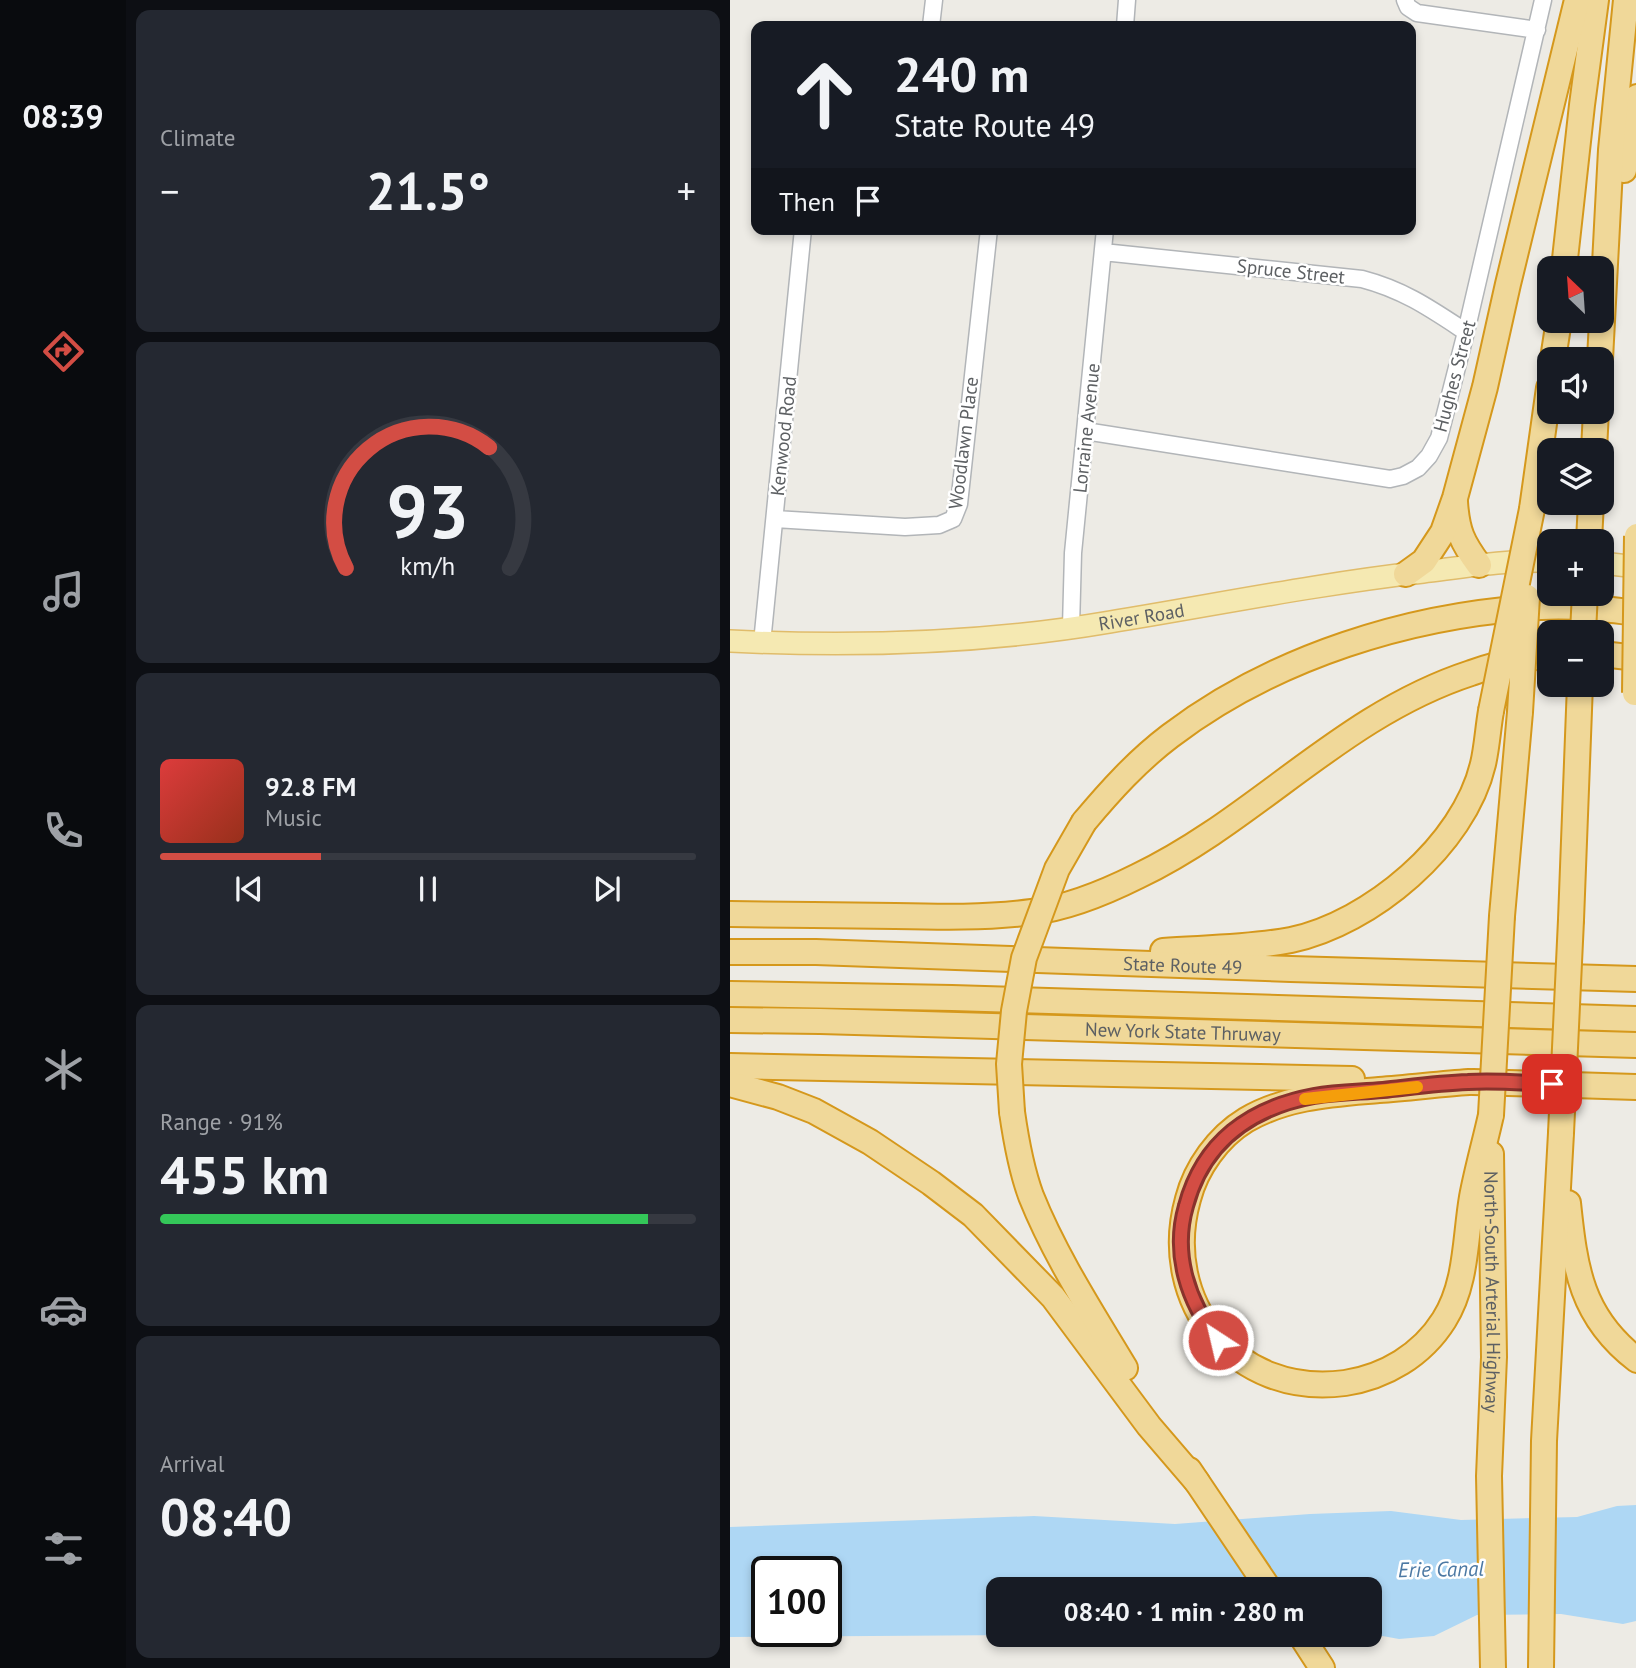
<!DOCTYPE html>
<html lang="en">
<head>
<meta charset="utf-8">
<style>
	body { margin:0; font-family:"PT Sans",sans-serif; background:#242831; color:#f1f3f6; height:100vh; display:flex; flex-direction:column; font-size:26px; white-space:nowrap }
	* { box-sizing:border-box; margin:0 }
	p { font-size:23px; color:#9ea1a6 }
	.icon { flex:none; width:38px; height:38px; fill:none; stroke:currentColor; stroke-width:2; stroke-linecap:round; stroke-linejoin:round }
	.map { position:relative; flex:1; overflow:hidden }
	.details { display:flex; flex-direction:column; gap:10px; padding:10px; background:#0d0f14; width:604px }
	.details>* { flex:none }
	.banner { position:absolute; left:21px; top:21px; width:665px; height:214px; border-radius:14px; box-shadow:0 4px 10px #0003; background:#171b24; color:#f1f3f6; overflow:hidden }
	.needle { width:46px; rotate:335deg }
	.fabs { position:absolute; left:807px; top:256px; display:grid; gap:14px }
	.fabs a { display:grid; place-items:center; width:77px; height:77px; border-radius:14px; background:#171b24; box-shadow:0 4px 10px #0003; font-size:35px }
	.speed { position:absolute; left:21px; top:1556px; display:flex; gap:14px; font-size:35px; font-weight:700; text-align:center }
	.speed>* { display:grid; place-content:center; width:91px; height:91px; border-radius:50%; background:#171b24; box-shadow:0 4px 10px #0003; line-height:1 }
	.speed .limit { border:4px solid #111; border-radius:10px; background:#fff; color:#111 }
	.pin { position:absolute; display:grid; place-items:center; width:60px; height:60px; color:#fff; margin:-30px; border-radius:14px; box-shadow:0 4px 10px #0006 }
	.me { position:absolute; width:77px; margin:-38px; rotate:325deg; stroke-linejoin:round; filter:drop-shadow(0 0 5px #0008) }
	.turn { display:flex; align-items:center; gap:24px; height:147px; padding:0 28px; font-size:32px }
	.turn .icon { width:91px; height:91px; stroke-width:2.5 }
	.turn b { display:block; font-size:49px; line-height:60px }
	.then { display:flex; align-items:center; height:66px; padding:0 28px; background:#0003; gap:14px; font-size:26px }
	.big { font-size:52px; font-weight:800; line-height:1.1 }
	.details .tile { flex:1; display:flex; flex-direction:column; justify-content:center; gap:10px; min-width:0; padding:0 24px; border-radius:14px; background:#242831 }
	.details .dial { align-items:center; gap:0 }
	.dial svg { height:182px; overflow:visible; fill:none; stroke:#363941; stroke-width:7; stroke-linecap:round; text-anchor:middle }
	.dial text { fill:#f1f3f6; stroke:none }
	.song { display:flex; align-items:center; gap:21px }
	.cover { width:84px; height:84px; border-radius:10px; background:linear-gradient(135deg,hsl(0 70% 55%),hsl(10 70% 35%)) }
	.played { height:7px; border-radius:4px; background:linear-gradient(90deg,#d34d44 30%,#363941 30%) }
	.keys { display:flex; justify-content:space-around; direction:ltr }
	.heat { display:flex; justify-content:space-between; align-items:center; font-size:38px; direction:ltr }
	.charge { height:10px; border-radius:5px; background:linear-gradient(90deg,#34c759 91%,#363941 0) }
	.trip { position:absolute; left:256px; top:1577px; width:396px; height:70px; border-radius:14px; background:#171b24; box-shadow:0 4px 10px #0003; font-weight:800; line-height:70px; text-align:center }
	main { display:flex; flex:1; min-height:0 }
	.tab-bar { display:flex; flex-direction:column; width:126px; justify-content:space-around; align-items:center; background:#090b0e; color:#9ea1a6 }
	.tab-bar .icon { width:49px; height:49px }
	.tab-bar .current { color:#d34d44 }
	.tab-bar b { font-size:32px; color:#f1f3f6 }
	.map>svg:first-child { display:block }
	.water { fill:#aed7f4; fill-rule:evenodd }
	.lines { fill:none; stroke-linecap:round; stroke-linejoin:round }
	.minor-casing { stroke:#b2b5b8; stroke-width:19 }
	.major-casing { stroke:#e0bc6b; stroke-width:24 }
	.highway-casing { stroke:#d5981c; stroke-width:28 }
	.minor { stroke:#fff; stroke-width:16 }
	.major { stroke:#f5e9b2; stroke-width:21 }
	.highway { stroke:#f0d899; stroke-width:24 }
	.highway-bridge-casing { stroke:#d5981c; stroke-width:28; stroke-linecap:butt }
	.highway-bridge { stroke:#f0d899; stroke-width:24 }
	.route-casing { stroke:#89322c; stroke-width:18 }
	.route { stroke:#d34d44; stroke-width:12 }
	.slow { stroke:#f59e0b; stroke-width:12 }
	.labels { text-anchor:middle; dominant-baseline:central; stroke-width:5; stroke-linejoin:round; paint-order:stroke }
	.street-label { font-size:19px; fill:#5d6063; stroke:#fff }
	.water-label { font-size:21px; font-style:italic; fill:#4c79a4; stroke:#fff }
</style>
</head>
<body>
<main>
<nav class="tab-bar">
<b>08:39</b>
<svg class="icon current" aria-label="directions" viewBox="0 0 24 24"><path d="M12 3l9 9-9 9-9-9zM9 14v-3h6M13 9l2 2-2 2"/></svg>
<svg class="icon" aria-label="music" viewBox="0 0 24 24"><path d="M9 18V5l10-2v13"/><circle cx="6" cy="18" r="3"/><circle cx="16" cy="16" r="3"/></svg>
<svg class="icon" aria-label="phone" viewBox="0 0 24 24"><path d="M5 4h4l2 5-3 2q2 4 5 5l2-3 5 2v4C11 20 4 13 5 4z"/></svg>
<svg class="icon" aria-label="climate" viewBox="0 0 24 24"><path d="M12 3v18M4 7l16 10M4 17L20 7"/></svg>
<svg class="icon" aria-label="car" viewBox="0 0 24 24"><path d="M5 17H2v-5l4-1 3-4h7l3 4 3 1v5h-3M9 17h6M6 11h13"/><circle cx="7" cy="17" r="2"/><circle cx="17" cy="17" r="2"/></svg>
<svg class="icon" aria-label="filters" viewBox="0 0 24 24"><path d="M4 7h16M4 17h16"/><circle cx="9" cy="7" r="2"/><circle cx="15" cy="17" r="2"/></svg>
</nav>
<section class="details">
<div class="tile"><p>Climate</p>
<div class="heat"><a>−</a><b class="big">21.5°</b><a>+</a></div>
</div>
<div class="tile dial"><svg viewBox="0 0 100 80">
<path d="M14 69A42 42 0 1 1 86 69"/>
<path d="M14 69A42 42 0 0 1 77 16" stroke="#d34d44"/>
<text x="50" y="56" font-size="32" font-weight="700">93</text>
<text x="50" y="72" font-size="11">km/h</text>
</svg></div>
<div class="tile">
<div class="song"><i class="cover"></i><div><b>92.8 FM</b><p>Music</p></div></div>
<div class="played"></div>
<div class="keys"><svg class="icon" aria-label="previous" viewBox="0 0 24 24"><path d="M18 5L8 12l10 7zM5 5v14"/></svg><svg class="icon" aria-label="pause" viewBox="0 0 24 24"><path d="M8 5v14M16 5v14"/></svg><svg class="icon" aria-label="next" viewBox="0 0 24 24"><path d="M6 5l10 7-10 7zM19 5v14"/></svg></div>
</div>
<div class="tile"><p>Range · 91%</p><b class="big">455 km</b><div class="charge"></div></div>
<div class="tile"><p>Arrival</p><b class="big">08:40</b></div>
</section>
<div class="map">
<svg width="907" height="1668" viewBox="0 0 907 1668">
	<rect width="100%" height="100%" fill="#edebe5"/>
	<!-- water -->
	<path class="water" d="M 906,1505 L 906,1621 L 893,1624 L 831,1614 L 747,1615 L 704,1636 L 669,1639 L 647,1635 L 639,1631 L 639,1589 L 268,1589 L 268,1634 L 295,1635 L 0,1637 L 0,1527 L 304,1516 L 445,1524 L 580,1514 L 661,1511 L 731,1520 L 847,1517 L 887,1506 ZM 37,1572 L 96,1572 L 96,1631 L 37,1631 Z
		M 301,1635 L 497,1634 L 497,1635 L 487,1640 Z"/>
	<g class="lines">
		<defs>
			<path id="minor" d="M 675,0 L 678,7 L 687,13 L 807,30
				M 201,26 L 204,0
				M 395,26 L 397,0
				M 373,252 L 632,279 C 674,290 701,309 736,332
				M 355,431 L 660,479 L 673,476 L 688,468 L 699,456 L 709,438 L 736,332 L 813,0
				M 45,519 L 175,527 L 209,525 L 223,519 L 229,504 L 259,229
				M 341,627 L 343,553 L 375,229
				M 32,643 L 73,229"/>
			<g id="major">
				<path d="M 872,563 L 907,567"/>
				<path id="s1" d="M 0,641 C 124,647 257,643 380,622 C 484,605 588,584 693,572 C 734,567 777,560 819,561"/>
			</g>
			<g id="highway">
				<path d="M 894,170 L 907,97"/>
				<path d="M 834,268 L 852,105 L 866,0"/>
				<path d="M 823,359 L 829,320"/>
				<path d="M 870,359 L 881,150 L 896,0"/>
				<path d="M 864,450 L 866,411"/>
				<path d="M 725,502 C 727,531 732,542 749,565"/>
				<path d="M 802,509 L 819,388"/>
				<path d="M 859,541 L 861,502"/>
				<path d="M 676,574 L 694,561 L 713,532 L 725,498 L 755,387 L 778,284 L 847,0"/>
				<path d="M 872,654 L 907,658"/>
				<path d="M 354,822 C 380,791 407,761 440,736 C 544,657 681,614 811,607 C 843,605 875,609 907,613"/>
				<path d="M 0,914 C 55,915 110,915 165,916 C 210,917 257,918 302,912 C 338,908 376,892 408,876 C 527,819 612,715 741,673 C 766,664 793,657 819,656"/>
				<path d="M 772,916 L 790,712"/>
				<path d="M 841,920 L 850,684"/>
				<path d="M 433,951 C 475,948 519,948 561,940 C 641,923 734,845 753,764 C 757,747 758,728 761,711"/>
				<path id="s2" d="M 0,952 L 86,952 L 561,969 L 907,979"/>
				<path d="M 0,994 L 222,998 L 907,1019"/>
				<path id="s3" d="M 0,1020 L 90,1021 L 907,1045"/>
				<path d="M 0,1066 L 622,1079"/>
				<path d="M 739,1082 C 709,1084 679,1088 649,1090 C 604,1094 557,1096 516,1120 C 488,1137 466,1168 458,1199 C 429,1302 506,1398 615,1383 C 655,1377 692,1355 714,1320 C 737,1284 735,1238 742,1197 C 747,1170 755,1142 761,1115"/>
				<path d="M 743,1082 L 907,1087"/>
				<path d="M 0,1084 L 48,1097 L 84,1111 L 140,1142 L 201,1183 L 243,1215 L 323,1297 L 419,1426 L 467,1482"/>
				<path d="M 282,1112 C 286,1140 291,1169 301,1196 C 325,1256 362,1313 395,1368"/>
				<path id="s4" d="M 761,1154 L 764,1357 L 759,1476 L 763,1668"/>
				<path d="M 838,1203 C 845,1269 851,1317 907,1360"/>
				<path d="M 459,1470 L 539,1589"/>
				<path d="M 570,1634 L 592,1668"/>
				<path d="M 811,1668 L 814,1441 L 831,1133"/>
			</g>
		</defs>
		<!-- minor casing -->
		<use href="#minor" class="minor-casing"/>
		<!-- major casing -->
		<use href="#major" class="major-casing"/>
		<!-- highway casing -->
		<use href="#highway" class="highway-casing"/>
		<!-- minor -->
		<use href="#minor" class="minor"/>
		<!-- major -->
		<use href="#major" class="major"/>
		<!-- highway -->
		<use href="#highway" class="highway"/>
		<defs>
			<path id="highway-bridge" d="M 853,632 L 855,593
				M 905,693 L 907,536
				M 761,711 L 802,509
				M 790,712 L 797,597
				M 282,1112 L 279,1064 L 284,1011 L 294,958 L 327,869 L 354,822
				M 761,1115 L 772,916
				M 831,1133 L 841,920"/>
		</defs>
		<!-- highway-bridge casing -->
		<use href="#highway-bridge" class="highway-bridge-casing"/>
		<!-- highway-bridge -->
		<use href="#highway-bridge" class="highway-bridge"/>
	</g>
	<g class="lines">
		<defs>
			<path id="route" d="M 488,1340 C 458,1302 442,1254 456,1206 C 473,1142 520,1108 584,1096 C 607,1092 630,1092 653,1090 C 681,1087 709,1083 738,1082 C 766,1080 794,1083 822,1084"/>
		</defs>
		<!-- route casing -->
		<use href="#route" class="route-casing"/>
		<!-- route -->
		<use href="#route" class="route"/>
		<!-- slow -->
		<path class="slow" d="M 575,1099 L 687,1087"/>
	</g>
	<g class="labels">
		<!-- street labels -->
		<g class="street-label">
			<text transform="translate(561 271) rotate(6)">Spruce Street</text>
			<text transform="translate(724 376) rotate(-75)">Hughes Street</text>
			<text transform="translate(356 428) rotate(-84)">Lorraine Avenue</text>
			<text transform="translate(53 436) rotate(-84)">Kenwood Road</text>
			<text transform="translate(233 443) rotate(-83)">Woodlawn Place</text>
			<text stroke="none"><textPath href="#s1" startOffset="413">River Road</textPath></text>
			<text stroke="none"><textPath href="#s2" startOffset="453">State Route 49</textPath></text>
			<text stroke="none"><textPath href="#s3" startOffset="453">New York State Thruway</textPath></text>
			<text stroke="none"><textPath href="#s4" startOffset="138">North-South Arterial Highway</textPath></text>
		</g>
		<!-- water labels -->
		<g class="water-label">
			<text transform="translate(711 1569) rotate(-1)">Erie Canal</text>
		</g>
	</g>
</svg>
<div class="fabs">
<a><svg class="needle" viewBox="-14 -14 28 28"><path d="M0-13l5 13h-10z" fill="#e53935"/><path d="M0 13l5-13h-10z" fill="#9ea1a6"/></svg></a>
<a><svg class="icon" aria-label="sound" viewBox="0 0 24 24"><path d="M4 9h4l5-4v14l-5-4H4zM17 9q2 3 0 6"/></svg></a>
<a><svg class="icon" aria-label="layers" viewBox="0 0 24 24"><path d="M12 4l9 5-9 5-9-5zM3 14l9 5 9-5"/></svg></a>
<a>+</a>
<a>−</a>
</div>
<div class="speed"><div class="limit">100</div></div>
<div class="pin" style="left:822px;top:1084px;background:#d93025"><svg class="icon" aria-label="arrive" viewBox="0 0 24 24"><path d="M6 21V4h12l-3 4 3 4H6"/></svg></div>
<svg class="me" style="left:488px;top:1340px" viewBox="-20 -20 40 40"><circle r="17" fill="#d34d44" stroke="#fff" stroke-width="3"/><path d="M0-11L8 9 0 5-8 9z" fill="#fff"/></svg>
<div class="trip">08:40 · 1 min · 280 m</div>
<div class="banner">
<div class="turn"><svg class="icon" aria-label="ahead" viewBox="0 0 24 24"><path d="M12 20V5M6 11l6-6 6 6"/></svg><div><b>240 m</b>State Route 49</div></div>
<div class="then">Then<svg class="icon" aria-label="arrive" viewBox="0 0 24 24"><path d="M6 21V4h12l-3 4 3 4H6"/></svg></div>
</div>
</div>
</main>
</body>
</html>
